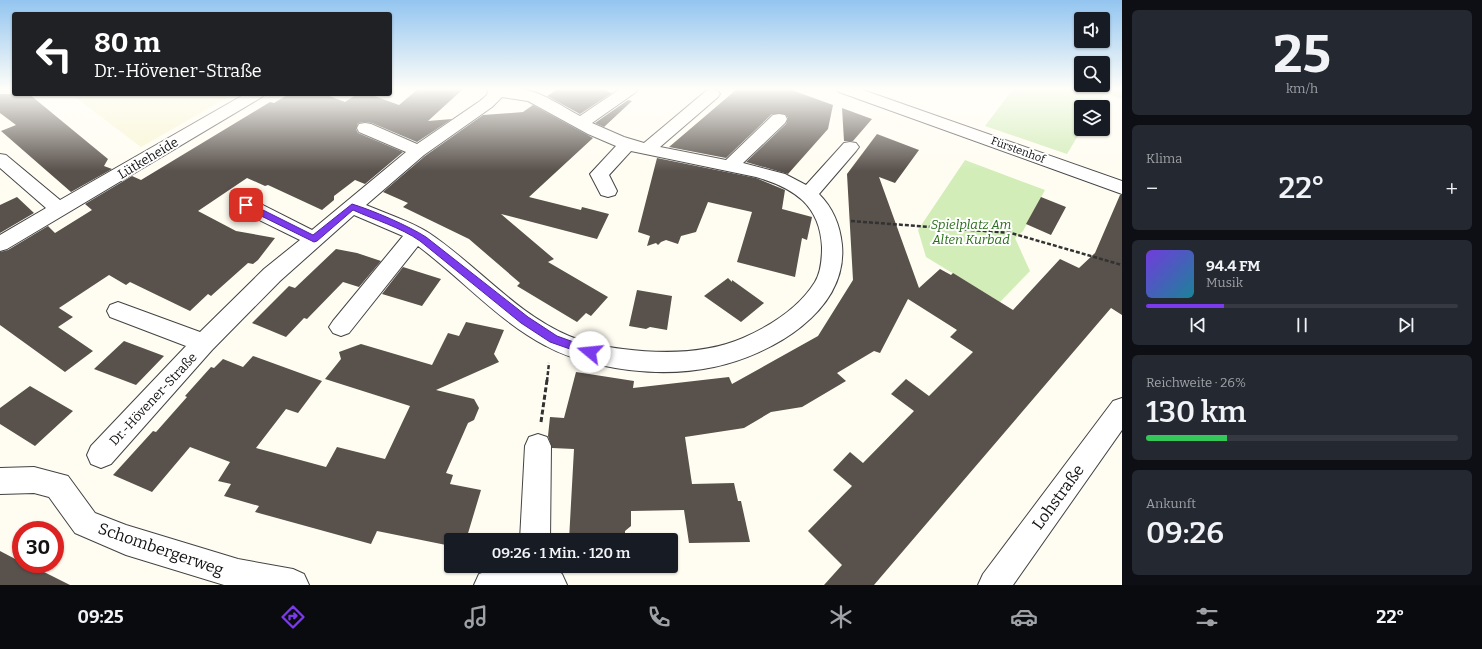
<!DOCTYPE html>
<html lang="de">
<head>
<meta charset="utf-8">
<style>
	body { margin:0; font-family:Bitter,serif; background:#242831; color:#f1f3f6; height:100vh; display:flex; flex-direction:column; font-size:15px; white-space:nowrap }
	* { box-sizing:border-box; margin:0 }
	p { font-size:13px; color:#9ea1a6 }
	.icon { flex:none; width:22px; height:22px; fill:none; stroke:currentColor; stroke-width:2; stroke-linecap:round; stroke-linejoin:round }
	.map { position:relative; flex:1; overflow:hidden }
	.panel { display:flex; flex-direction:column; gap:10px; padding:10px; background:#0d0f14; width:360px }
	.panel>* { flex:none }
	.top-card { position:absolute; left:12px; top:12px; width:380px; height:84px; border-radius:4px; box-shadow:0 1px 3px #0004; background:#202124; color:#fff; overflow:hidden }
	.controls { position:absolute; left:1074px; top:12px; display:grid; gap:8px }
	.controls a { display:grid; place-items:center; width:36px; height:36px; border-radius:4px; background:#171b24; box-shadow:0 1px 3px #0004; font-size:20px }
	.speed { position:absolute; left:12px; top:521px; display:flex; gap:8px; font-size:20px; font-weight:700; text-align:center }
	.speed>* { display:grid; place-content:center; width:52px; height:52px; border-radius:50%; background:#171b24; box-shadow:0 1px 3px #0004; line-height:1 }
	.speed .limit { border:6px solid #d22; background:#fff; color:#111 }
	.pin { position:absolute; display:grid; place-items:center; width:34px; height:34px; color:#fff; margin:-17px; border-radius:8px; box-shadow:0 2px 6px #0006 }
	.me { position:absolute; width:44px; margin:-22px; rotate:287deg; stroke-linejoin:round; filter:drop-shadow(0 0 3px #0008) }
	.turn { display:flex; align-items:center; gap:14px; height:84px; padding:0 16px; font-size:18px }
	.turn .icon { width:52px; height:52px; stroke-width:2.5 }
	.turn b { display:block; font-size:28px; line-height:34px }
	.big { font-size:30px; font-weight:600; line-height:1.1 }
	.panel .tile { flex:1; display:flex; flex-direction:column; justify-content:center; gap:6px; min-width:0; padding:0 14px; border-radius:6px; background:#242831 }
	.panel .dial { align-items:center; gap:0 }
	.dial b { font-size:52px; line-height:1 }
	.song { display:flex; align-items:center; gap:12px }
	.cover { width:48px; height:48px; border-radius:6px; background:linear-gradient(135deg,hsl(260 70% 55%),hsl(190 70% 35%)) }
	.played { height:4px; border-radius:2px; background:linear-gradient(90deg,#7c3aed 25%,#363941 25%) }
	.keys { display:flex; justify-content:space-around; direction:ltr }
	.heat { display:flex; justify-content:space-between; align-items:center; font-size:22px; direction:ltr }
	.charge { height:6px; border-radius:3px; background:linear-gradient(90deg,#34c759 26%,#363941 0) }
	.trip { position:absolute; left:444px; top:533px; width:234px; height:40px; border-radius:4px; background:#171b24; box-shadow:0 1px 3px #0004; font-weight:600; line-height:40px; text-align:center }
	.tabs { display:flex; height:64px; justify-content:space-around; align-items:center; background:#090b0e; color:#9ea1a6 }
	.tabs .icon { width:28px; height:28px }
	.tabs .active { color:#7c3aed }
	.tabs b { font-size:18px; color:#f1f3f6 }
	main { display:flex; flex:1; min-height:0 }
	.map>svg:first-child { display:block }
	.farmland { fill:#f8f5d0 }
	.green { fill:#d2edb8 }
	.building { fill:#59514b }
	.lines { fill:none; stroke-linecap:round; stroke-linejoin:round }
	.street-casing { stroke:#434343; stroke-width:2 }
	.path-far1 { stroke:#323232; stroke-width:2.5; stroke-dasharray:4 2; stroke-linecap:butt }
	.path { stroke:#323232; stroke-width:3; stroke-dasharray:5 2.5; stroke-linecap:butt }
	.street { fill:#fff; fill-rule:evenodd }
	.route { fill:#7c3aed; stroke:#51269a }
	.labels { text-anchor:middle; dominant-baseline:central; stroke-width:4; stroke-linejoin:round; paint-order:stroke }
	.far-street-label { font-size:11px; fill:#101010; stroke:#fff }
	.street-label { font-size:13px; fill:#101010; stroke:#fff }
	.park-label { font-size:13px; font-style:italic; fill:#296e1a; stroke:#fff }
	.near-street-label { font-size:16px; fill:#101010; stroke:#fff }
</style>
</head>
<body>
<main>
<div class="map">
<svg width="1122" height="585" viewBox="0 0 1122 585">
	<rect width="100%" height="100%" fill="#fffdf2"/>
	<!-- farmland -->
	<path class="farmland" d="M 71,94 L 234,94 L 141,147 Z"/>
	<!-- green -->
	<path class="green" d="M 1013,89 L 1122,89 L 1122,99 L 1105,93 L 1096,107 L 1081,107 L 1081,129 L 1082,129 L 1067,154 L 985,126 Z
		M 965,160 L 1045,190 L 1023,231 L 1015,238 L 1030,271 L 1000,302 L 926,257 L 918,230 Z"/>
	<!-- building -->
	<path class="building" d="M 418,89 L 463,89 L 428,121 L 452,119 L 417,142 L 372,123 L 365,122 L 358,123 L 356,129 L 358,133 L 403,152 L 365,184 L 355,180 L 334,196 L 334,200 L 322,210 L 268,185 L 265,186 L 247,178 L 198,211 L 236,231 L 275,238 L 258,260 L 253,264 L 248,263 L 211,296 L 208,294 L 190,311 L 130,282 L 126,285 L 109,275 L 59,308 L 73,317 L 58,327 L 93,351 L 65,372 L 0,325 L 0,252 L 8,250 L 48,226 L 55,233 L 92,210 L 85,204 L 132,176 L 141,180 L 270,102 L 274,103 L 289,94 L 324,94 L 345,102 L 357,94 L 369,94 L 399,105 Z
		M 558,89 L 602,89 L 612,93 L 580,114 L 547,96 Z
		M 737,89 L 789,89 L 833,105 L 828,129 L 788,174 L 746,162 L 786,124 L 788,118 L 785,114 L 772,114 L 726,158 L 669,147 Z
		M 0,94 L 29,94 L 108,159 L 104,166 L 112,169 L 71,192 L 1,131 L 16,125 L 0,113 Z
		M 628,100 L 632,101 L 604,127 L 595,123 Z
		M 533,105 L 593,138 L 529,197 L 581,210 L 582,207 L 609,214 L 597,239 L 501,214 L 554,259 L 548,262 L 608,297 L 591,316 L 586,313 L 577,322 L 517,286 L 520,283 L 469,239 L 403,207 L 408,203 L 383,192 L 425,156 L 483,115 L 523,112 Z
		M 842,108 L 872,119 L 853,141 L 844,141 Z
		M 877,134 L 919,150 L 895,183 L 879,177 L 919,288 L 940,269 L 951,275 L 953,273 L 1013,310 L 1060,259 L 1079,268 L 1095,253 L 1120,195 L 1122,195 L 1122,315 L 1111,308 L 874,585 L 824,585 L 842,565 L 808,531 L 852,486 L 833,470 L 850,452 L 863,463 L 914,411 L 891,394 L 906,379 L 929,396 L 973,352 L 950,337 L 957,330 L 908,299 L 880,353 L 874,351 L 837,373 L 846,381 L 802,407 L 771,412 L 744,428 L 685,437 L 692,484 L 734,483 L 738,501 L 741,501 L 750,542 L 689,543 L 684,510 L 631,511 L 631,526 L 625,531 L 625,540 L 569,540 L 574,449 L 552,448 L 548,436 L 550,417 L 564,418 L 576,372 L 634,381 L 633,388 L 729,377 L 732,384 L 818,336 L 853,280 L 847,174 Z
		M 657,158 L 756,178 L 785,190 L 782,209 L 812,217 L 807,240 L 802,238 L 795,277 L 737,262 L 752,212 L 708,202 L 696,232 L 681,236 L 678,244 L 666,240 L 661,242 L 658,245 L 656,243 L 647,246 L 650,236 L 638,232 Z
		M 17,197 L 34,213 L 0,233 L 0,205 Z
		M 1041,197 L 1066,207 L 1051,235 L 1026,224 Z
		M 336,249 L 357,253 L 381,261 L 359,287 L 343,282 L 307,319 L 304,318 L 286,337 L 252,323 L 289,286 L 295,288 Z
		M 403,267 L 441,279 L 422,306 L 382,294 Z
		M 728,278 L 732,282 L 732,280 L 764,303 L 741,322 L 704,296 Z
		M 637,290 L 672,296 L 667,330 L 650,327 L 646,329 L 629,326 Z
		M 466,322 L 504,330 L 494,354 L 499,362 L 436,390 L 474,399 L 479,408 L 474,420 L 468,423 L 446,473 L 453,475 L 450,484 L 481,490 L 466,540 L 451,540 L 451,546 L 377,531 L 371,544 L 255,512 L 259,506 L 224,496 L 231,484 L 218,481 L 230,462 L 190,447 L 152,492 L 113,475 L 153,431 L 156,432 L 187,397 L 185,396 L 211,367 L 214,368 L 223,359 L 243,367 L 253,356 L 322,381 L 298,413 L 286,409 L 256,448 L 326,467 L 337,447 L 385,459 L 410,406 L 325,379 L 341,359 L 339,352 L 361,344 L 432,365 L 448,333 L 459,336 Z
		M 124,341 L 164,356 L 136,385 L 94,369 Z
		M 30,386 L 73,411 L 35,446 L 0,424 L 0,408 Z
		M 0,551 L 21,562 L 21,564 L 28,564 L 70,585 L 0,585 Z"/>
	<g class="lines">
		<defs>
			<path id="street" d="M 488,89 C 500,89 514,88 526,90 C 545,94 563,107 580,116 L 620,89 L 638,89 L 636,92 L 592,123 L 624,137 L 644,143 L 706,91 L 712,89 L 718,91 L 720,94 L 718,97 L 660,147 L 726,160 L 773,115 L 779,114 L 785,115 L 787,119 L 785,123 L 743,163 L 785,174 L 806,185 L 844,143 L 850,142 L 856,143 L 859,147 L 856,151 L 819,194 C 833,208 840,225 842,245 C 848,312 770,355 714,367 C 677,375 636,373 600,365 C 582,361 562,355 546,346 C 497,320 461,278 418,246 L 349,333 L 341,336 L 333,333 L 329,327 L 333,321 L 403,236 L 354,215 L 280,281 L 212,350 L 111,464 L 101,468 L 91,464 L 87,455 L 91,446 L 186,346 L 110,317 L 107,311 L 110,305 L 118,302 L 200,332 L 264,269 L 300,240 L 239,210 L 236,205 L 239,200 L 246,199 L 253,200 L 312,230 L 406,152 L 359,132 L 357,128 L 359,124 L 365,123 L 371,124 L 417,144 L 480,101 L 487,95 ZM 502,97 L 528,101 L 588,134 L 616,146 L 590,174 L 601,195 L 608,197 L 615,195 L 617,191 L 609,175 L 631,151 L 756,177 C 794,188 820,205 822,247 C 822,259 821,272 815,282 C 799,308 770,326 743,338 C 706,354 663,354 623,349 C 605,347 586,343 569,336 C 515,313 477,265 429,233 C 410,221 387,214 366,205 L 424,155 L 492,107 Z
				M 837,89 L 860,89 L 1122,181 L 1122,194 L 839,92 Z
				M 245,94 L 264,94 L 262,97 L 7,249 L 0,251 L 0,235 L 46,208 L 0,168 L 0,154 L 6,155 L 60,200 Z
				M 1122,398 L 1122,430 L 1013,585 L 978,585 L 983,574 L 1113,401 Z
				M 538,434 L 547,437 L 551,446 L 550,540 L 520,540 L 525,446 L 529,437 Z
				M 34,467 L 68,476 L 95,513 L 126,525 L 238,559 L 293,569 L 304,574 L 309,585 L 224,585 L 126,555 L 75,533 L 49,497 L 34,493 L 0,494 L 0,468 Z
				M 501,566 L 552,566 L 562,574 L 567,585 L 474,585 L 479,574 Z"/>
		</defs>
		<!-- street casing -->
		<use href="#street" class="street-casing"/>
		<!-- path-far1 -->
		<path class="path-far1" d="M 851,221 L 1011,233 L 1122,265
			M 547,381 L 549,363"/>
		<!-- path -->
		<path class="path" d="M 541,422 L 547,380"/>
		<!-- street -->
		<use href="#street" class="street"/>
	</g>
	<!-- sky -->
	<linearGradient id="sky" x2="0" y2="1"><stop stop-color="#93c5f0"/><stop offset="0.52" stop-color="#fffef9"/><stop offset="1" stop-color="#fffef9" stop-opacity="0"/></linearGradient>
	<rect width="1122" height="171" fill="url(#sky)"/>
	<!-- route -->
	<path class="route" d="M 243,203 L 249,203 L 313,235 L 352,204 C 372,210 409,226 426,237 L 528,317 L 557,336 L 593,349 L 595,352 L 593,355 L 590,356 L 550,342 L 521,323 L 420,241 C 400,227 375,220 353,210 L 317,241 L 314,242 L 243,207 Z"/>
	<g class="labels">
		<!-- far-street labels -->
		<g class="far-street-label">
			<text transform="translate(1018 150) rotate(20)">Fürstenhof</text>
		</g>
		<!-- street labels -->
		<g class="street-label">
			<text transform="translate(148 158) rotate(-31)">Lütkeheide</text>
			<text transform="translate(153 399) rotate(-47)">Dr.-Hövener-Straße</text>
		</g>
		<!-- park labels -->
		<g class="park-label">
			<text x="971" y="224">Spielplatz Am<tspan x="971" dy="15">Alten Kurbad</tspan></text>
		</g>
		<!-- near-street labels -->
		<g class="near-street-label">
			<text transform="translate(1058 497) rotate(-54)">Lohstraße</text>
			<text transform="translate(161 549) rotate(19)">Schombergerweg</text>
		</g>
	</g>
</svg>
<div class="controls">
<a><svg class="icon" aria-label="sound" viewBox="0 0 24 24"><path d="M4 9h4l5-4v14l-5-4H4zM17 9q2 3 0 6"/></svg></a>
<a><svg class="icon" aria-label="search" viewBox="0 0 24 24"><circle cx="10" cy="10" r="6"/><path d="M15 15l6 6"/></svg></a>
<a><svg class="icon" aria-label="layers" viewBox="0 0 24 24"><path d="M12 4l9 5-9 5-9-5zM3 14l9 5 9-5"/></svg></a>
</div>
<div class="speed"><div class="limit">30</div></div>
<div class="pin" style="left:246px;top:205px;background:#d93025"><svg class="icon" aria-label="arrive" viewBox="0 0 24 24"><path d="M6 21V4h12l-3 4 3 4H6"/></svg></div>
<svg class="me" style="left:590px;top:352px" viewBox="-20 -20 40 40"><circle r="19" fill="#fff"/><path d="M0-13L10 11 0 6-10 11z" fill="#7c3aed"/></svg>
<div class="trip">09:26 · 1 Min. · 120 m</div>
<div class="top-card">
<div class="turn"><svg class="icon" aria-label="left" viewBox="0 0 24 24"><path d="M17 20v-9H6M10 6l-5 5 5 5"/></svg><div><b>80 m</b>Dr.-Hövener-Straße</div></div>
</div>
</div>
<section class="panel">
<div class="tile dial"><b>25</b><p>km/h</p></div>
<div class="tile"><p>Klima</p>
<div class="heat"><a>−</a><b class="big">22°</b><a>+</a></div>
</div>
<div class="tile">
<div class="song"><i class="cover"></i><div><b>94.4 FM</b><p>Musik</p></div></div>
<div class="played"></div>
<div class="keys"><svg class="icon" aria-label="previous" viewBox="0 0 24 24"><path d="M18 5L8 12l10 7zM5 5v14"/></svg><svg class="icon" aria-label="pause" viewBox="0 0 24 24"><path d="M8 5v14M16 5v14"/></svg><svg class="icon" aria-label="next" viewBox="0 0 24 24"><path d="M6 5l10 7-10 7zM19 5v14"/></svg></div>
</div>
<div class="tile"><p>Reichweite · 26%</p><b class="big">130 km</b><div class="charge"></div></div>
<div class="tile"><p>Ankunft</p><b class="big">09:26</b></div>
</section>
</main>
<nav class="tabs">
<b>09:25</b>
<svg class="icon active" aria-label="directions" viewBox="0 0 24 24"><path d="M12 3l9 9-9 9-9-9zM9 14v-3h6M13 9l2 2-2 2"/></svg>
<svg class="icon" aria-label="music" viewBox="0 0 24 24"><path d="M9 18V5l10-2v13"/><circle cx="6" cy="18" r="3"/><circle cx="16" cy="16" r="3"/></svg>
<svg class="icon" aria-label="phone" viewBox="0 0 24 24"><path d="M5 4h4l2 5-3 2q2 4 5 5l2-3 5 2v4C11 20 4 13 5 4z"/></svg>
<svg class="icon" aria-label="climate" viewBox="0 0 24 24"><path d="M12 3v18M4 7l16 10M4 17L20 7"/></svg>
<svg class="icon" aria-label="car" viewBox="0 0 24 24"><path d="M5 17H2v-5l4-1 3-4h7l3 4 3 1v5h-3M9 17h6M6 11h13"/><circle cx="7" cy="17" r="2"/><circle cx="17" cy="17" r="2"/></svg>
<svg class="icon" aria-label="filters" viewBox="0 0 24 24"><path d="M4 7h16M4 17h16"/><circle cx="9" cy="7" r="2"/><circle cx="15" cy="17" r="2"/></svg>
<b>22°</b>
</nav>
</body>
</html>
